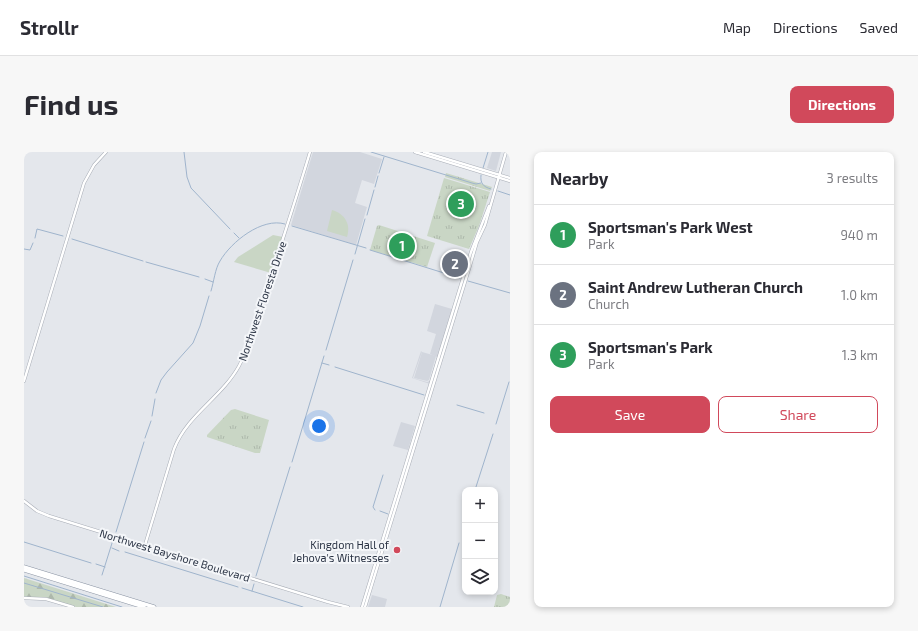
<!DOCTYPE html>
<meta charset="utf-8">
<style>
body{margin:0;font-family:"Exo 2",sans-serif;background:#f7f7f7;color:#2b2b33}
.controls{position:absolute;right:12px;bottom:12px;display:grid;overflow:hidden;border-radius:8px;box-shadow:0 2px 6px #0003}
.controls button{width:36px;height:36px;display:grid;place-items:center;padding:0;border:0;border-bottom:1px solid #e1e1e2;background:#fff;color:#2b2b33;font:20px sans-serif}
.you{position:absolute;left:295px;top:274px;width:14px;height:14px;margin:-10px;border:3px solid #fff;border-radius:50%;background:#1a73e8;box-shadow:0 0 0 6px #1a73e833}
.badge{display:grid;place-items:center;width:26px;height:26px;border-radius:50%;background:#d1495b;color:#fff;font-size:13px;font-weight:700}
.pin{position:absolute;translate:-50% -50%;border:2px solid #fff;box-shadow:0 1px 4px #0006}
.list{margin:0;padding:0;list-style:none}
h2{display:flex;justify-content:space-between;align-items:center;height:52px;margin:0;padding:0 16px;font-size:17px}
h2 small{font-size:13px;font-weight:400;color:#7c7c81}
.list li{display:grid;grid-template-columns:26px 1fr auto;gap:12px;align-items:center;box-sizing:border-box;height:60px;padding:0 16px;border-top:1px solid #e1e1e2}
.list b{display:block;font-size:15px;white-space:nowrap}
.list p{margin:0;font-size:13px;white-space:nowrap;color:#7c7c81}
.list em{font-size:13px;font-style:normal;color:#7c7c81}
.actions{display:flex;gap:8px;padding:12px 16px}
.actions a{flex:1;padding:9px 0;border:1px solid #d1495b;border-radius:8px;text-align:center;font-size:14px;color:#d1495b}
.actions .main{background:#d1495b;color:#fff}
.icon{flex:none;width:22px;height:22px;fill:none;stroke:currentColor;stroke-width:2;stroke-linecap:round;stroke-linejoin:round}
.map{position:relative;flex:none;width:486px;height:455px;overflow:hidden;border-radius:8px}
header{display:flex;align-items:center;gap:24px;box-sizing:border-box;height:56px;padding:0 20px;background:#fff;border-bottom:1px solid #e1e1e2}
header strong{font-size:19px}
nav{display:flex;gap:22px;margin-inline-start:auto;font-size:14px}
.intro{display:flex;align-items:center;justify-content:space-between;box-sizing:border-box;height:96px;padding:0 24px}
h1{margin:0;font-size:28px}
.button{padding:10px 18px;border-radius:8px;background:#d1495b;color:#fff;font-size:14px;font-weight:700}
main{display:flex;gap:24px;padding:0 24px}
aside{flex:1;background:#fff;border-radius:8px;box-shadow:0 2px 6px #0003}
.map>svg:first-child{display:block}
</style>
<header>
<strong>Strollr</strong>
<nav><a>Map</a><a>Directions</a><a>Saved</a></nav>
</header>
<div class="intro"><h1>Find us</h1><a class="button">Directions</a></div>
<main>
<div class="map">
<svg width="486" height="455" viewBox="0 0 486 455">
<defs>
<pattern id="forest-firs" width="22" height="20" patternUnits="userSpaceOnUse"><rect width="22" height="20" fill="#c9d6c5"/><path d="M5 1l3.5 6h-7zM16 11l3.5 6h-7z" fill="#adb8ab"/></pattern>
<pattern id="park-tufts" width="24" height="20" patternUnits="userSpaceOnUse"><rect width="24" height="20" fill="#c9d6c5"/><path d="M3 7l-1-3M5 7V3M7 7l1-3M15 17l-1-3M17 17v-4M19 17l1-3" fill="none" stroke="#adb8ab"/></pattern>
</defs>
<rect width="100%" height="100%" fill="#e4e7ec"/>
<g fill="#d2d6de">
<path d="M289,0H336L358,7L350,32L338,28L331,51L343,55L332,93L267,73Z"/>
<path d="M468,0H477L472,19L463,16Z"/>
<path d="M411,152L428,157L406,232L388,226L397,199L398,200L389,226L403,230L406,229L413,205L406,202L412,182L403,179Z"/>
<path d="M398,200L412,204L405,228L403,229L390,226Z"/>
<path d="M377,270L391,274L384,298L369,294Z"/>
<path d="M348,443L363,447L361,455H344Z"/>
</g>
<g fill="#c9d6c5">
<path d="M308,58C321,62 327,72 323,85L303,79Z"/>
<path d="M249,83L259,85L247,121L210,110L214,105Z"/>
</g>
<path fill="url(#forest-firs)" d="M0,426L92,455H52L22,446L0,445Z"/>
<g fill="url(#park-tufts)">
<path d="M422,21L468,35L466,39L421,25Z"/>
<path d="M420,26L466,40L455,74L445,97L403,84Z"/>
<path d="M355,73L411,91L403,115L346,98L353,74Z"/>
<path d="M211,257L245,268L236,301H231L183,285V283L207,258Z"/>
<path d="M477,442L486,445V455H470L473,443Z"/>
</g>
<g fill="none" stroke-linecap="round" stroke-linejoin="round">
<g stroke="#9fb4cc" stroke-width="1">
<path d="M160,0L163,25L167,36L206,77"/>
<path d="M347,0L448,31L452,32L457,31"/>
<path d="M459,16L464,0"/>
<path d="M355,21L360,5"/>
<path d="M457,23C456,31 459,35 467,37"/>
<path d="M351,35L354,24"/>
<path d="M474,39L486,43"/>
<path d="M343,63L350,38"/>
<path d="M268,74L342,96"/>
<path d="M210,81L215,86"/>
<path d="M11,86L13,77L39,84"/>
<path d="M48,87L119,109"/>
<path d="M0,97L6,98L9,91"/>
<path d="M346,98L436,126"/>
<path d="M331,102L341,67"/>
<path d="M122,110L175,125"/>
<path d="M181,127L189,130"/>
<path d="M444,129L486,141"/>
<path d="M187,139C190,129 191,117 196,109C207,90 238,65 261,72"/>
<path d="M302,198L329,108"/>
<path d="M298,211L305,213"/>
<path d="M311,215L400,243"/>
<path d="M132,241L137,228L143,220L169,191L176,174L185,144"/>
<path d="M433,253L460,261"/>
<path d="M128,264L131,247"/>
<path d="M472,272L485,230"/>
<path d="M121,286L127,269"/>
<path d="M268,310L300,204"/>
<path d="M451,338L469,282"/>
<path d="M351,358L349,355L359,323"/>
<path d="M356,359L364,362"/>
<path d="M92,380L120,290"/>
<path d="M0,390L67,411"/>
<path d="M88,396L95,399"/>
<path d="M101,400L214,435"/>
<path d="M72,412L81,415"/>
<path d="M78,423L89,388"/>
<path d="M0,424L98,455"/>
<path d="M232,424L266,315"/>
<path d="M0,431L79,455"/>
<path d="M218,436L279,455"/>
<path d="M228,439L230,432"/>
<path d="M416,455L435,391"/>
</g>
<defs>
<g id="secondary">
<path d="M391,0L486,29"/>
<path d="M400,0L486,26"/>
<path d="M0,229L60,31L70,13L82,0"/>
<path d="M0,349L13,359L25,364L304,450L324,455"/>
<path d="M121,393L150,297C163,263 198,245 215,214C227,191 234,164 242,139C257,93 272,47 286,0"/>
<path d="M0,446L22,447L49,455"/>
<path d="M338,455L447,100L465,54"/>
<path d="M341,455L445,117L453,90L461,73L482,0"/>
</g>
<g id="highway">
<path d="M0,415L130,455"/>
<path d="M0,418L120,455"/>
</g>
</defs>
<use href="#secondary" stroke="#a9aeb7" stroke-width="3.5"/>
<use href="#highway" stroke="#8b94a3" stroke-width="4.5"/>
<use href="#secondary" stroke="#fff" stroke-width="2.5"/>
<use href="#highway" stroke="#fff" stroke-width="3.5"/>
</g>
<circle fill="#d1495b" stroke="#f4f6f9" stroke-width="1.5" cx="373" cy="398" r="4"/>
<g text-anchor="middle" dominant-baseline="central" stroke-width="4" stroke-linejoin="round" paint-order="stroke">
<g font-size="11" fill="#2b3445" stroke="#f4f6f9">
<text transform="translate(238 149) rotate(-71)">Northwest Floresta Drive</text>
<text transform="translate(151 403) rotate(17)">Northwest Bayshore Boulevard</text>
</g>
<g font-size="11" fill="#2b3445" stroke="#f4f6f9" text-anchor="end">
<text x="365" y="392">Kingdom Hall of<tspan x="365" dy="13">Jehova's Witnesses</tspan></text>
</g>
</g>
</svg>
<div class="controls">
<button>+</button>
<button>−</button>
<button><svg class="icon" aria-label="layers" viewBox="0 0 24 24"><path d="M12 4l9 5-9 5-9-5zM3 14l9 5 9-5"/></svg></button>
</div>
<div class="you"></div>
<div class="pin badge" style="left:378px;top:94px;background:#2e9e5b">1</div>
<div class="pin badge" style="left:431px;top:112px;background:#6b7280">2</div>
<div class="pin badge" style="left:437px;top:52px;background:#2e9e5b">3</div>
</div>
<aside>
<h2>Nearby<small>3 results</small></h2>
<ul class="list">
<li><span class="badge" style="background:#2e9e5b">1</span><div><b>Sportsman's Park West</b><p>Park</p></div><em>940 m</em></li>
<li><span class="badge" style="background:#6b7280">2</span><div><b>Saint Andrew Lutheran Church</b><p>Church</p></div><em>1.0 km</em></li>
<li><span class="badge" style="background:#2e9e5b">3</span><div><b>Sportsman's Park</b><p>Park</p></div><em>1.3 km</em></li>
</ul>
<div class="actions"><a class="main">Save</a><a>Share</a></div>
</aside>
</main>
